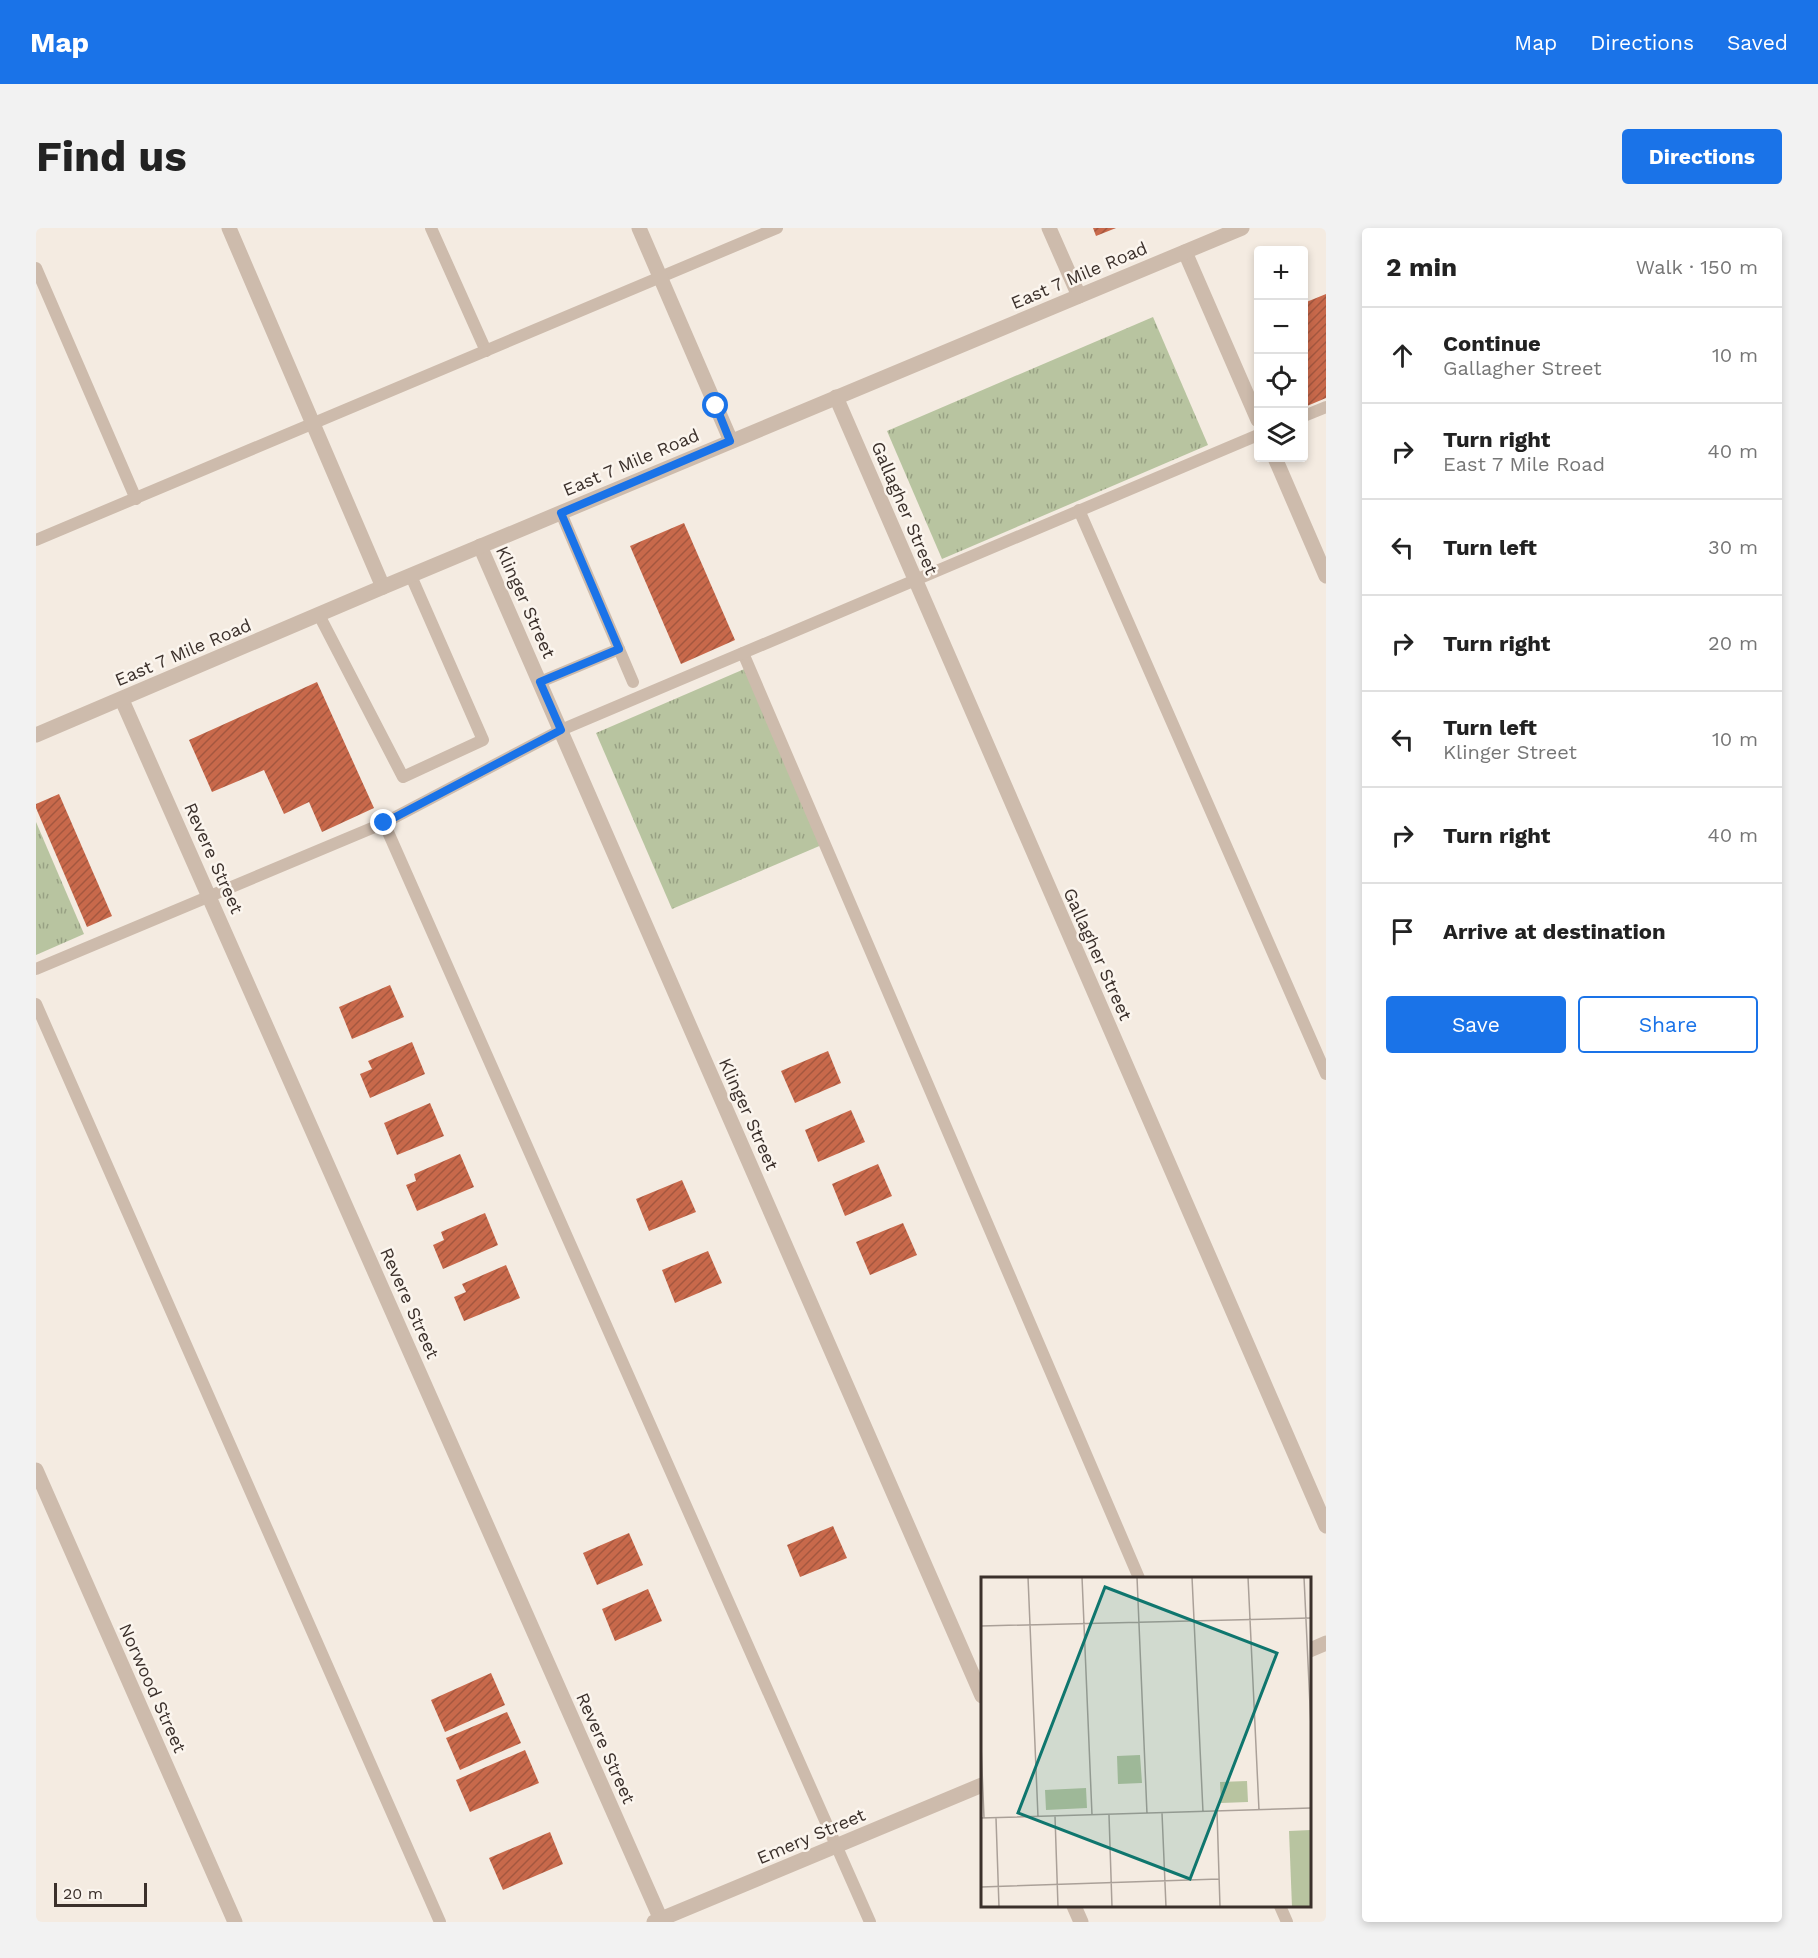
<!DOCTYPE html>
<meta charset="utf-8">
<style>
body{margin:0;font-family:"Work Sans",sans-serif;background:#f2f2f2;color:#222}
.controls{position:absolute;right:18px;top:18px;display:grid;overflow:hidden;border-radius:6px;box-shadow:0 3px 9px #0003}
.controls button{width:54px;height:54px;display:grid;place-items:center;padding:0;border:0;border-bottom:2px solid #e0e0e0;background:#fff;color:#222;font:30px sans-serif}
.scale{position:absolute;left:18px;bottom:15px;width:93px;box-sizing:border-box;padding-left:6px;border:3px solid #3b302b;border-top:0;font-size:16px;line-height:21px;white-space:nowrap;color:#3b302b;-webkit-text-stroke:4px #fbf5ee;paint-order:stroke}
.stop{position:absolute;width:18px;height:18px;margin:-14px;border:4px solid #1a73e8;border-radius:50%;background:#fff}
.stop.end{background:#1a73e8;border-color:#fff;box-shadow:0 2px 6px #0008}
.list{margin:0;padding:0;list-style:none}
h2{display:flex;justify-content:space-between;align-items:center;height:78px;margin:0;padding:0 24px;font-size:26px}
h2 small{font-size:20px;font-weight:400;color:#767676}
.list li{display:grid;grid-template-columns:39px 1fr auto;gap:18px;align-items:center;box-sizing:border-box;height:96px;padding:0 24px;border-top:2px solid #e0e0e0}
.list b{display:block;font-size:22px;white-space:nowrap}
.list p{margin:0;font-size:20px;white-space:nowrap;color:#767676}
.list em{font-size:20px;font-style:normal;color:#767676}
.actions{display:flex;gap:12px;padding:18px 24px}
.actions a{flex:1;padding:14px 0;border:2px solid #1a73e8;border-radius:6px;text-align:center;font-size:21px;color:#1a73e8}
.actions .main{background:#1a73e8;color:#fff}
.icon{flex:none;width:33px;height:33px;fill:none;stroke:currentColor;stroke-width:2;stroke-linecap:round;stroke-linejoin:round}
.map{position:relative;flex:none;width:1290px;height:1694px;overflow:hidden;border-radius:6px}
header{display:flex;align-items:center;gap:36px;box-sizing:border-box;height:84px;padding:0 30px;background:#1a73e8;color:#fff}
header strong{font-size:28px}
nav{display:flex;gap:33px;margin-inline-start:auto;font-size:21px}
.intro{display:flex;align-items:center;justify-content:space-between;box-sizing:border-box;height:144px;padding:0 36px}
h1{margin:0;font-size:42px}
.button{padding:15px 27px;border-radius:6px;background:#1a73e8;color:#fff;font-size:21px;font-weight:700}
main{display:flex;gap:36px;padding:0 36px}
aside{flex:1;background:#fff;border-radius:6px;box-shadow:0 3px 9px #0003}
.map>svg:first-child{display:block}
</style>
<header>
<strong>Map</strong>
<nav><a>Map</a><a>Directions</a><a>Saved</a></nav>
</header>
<div class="intro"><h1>Find us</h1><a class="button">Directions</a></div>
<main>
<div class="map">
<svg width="1290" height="1694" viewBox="0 0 1290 1694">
<defs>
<pattern id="grass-tufts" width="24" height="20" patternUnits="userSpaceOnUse" patternTransform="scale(1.5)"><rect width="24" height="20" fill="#b8c4a0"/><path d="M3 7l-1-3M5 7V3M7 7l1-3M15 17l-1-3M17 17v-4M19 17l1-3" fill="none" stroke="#97a083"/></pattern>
<pattern id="building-hatch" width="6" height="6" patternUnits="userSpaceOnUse" patternTransform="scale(1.5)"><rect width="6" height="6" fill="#c8694b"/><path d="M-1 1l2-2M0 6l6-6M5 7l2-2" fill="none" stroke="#a4573f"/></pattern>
</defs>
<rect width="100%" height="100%" fill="#f4ebe1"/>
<g fill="url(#grass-tufts)">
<path d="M1117,89L1172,217L906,331L851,203Z"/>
<path d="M713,439L788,616L636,681L560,505Z"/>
<path d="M0,594L48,706L0,727Z"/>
</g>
<g fill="url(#building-hatch)">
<path d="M1057,0H1080L1060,8Z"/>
<path d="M1290,66V170L1271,178L1268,171V75Z"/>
<path d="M648,295L699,412L645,436L594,318Z"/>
<path d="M281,454L338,580L286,604L273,574L248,586L228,542L176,564L153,512Z"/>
<path d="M23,566L76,688L51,699L0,580V576Z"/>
<path d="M354,757L368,789L316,811L303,779Z"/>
<path d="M376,814L389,846L334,870L324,846L336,841L332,833Z"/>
<path d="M792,823L805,855L759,875L745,843Z"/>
<path d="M394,875L408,908L361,927L348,895Z"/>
<path d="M815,882L829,914L782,934L769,902Z"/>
<path d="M424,926L438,959L381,983L370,957L380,953L378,946Z"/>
<path d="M842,936L856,968L809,988L796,956Z"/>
<path d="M646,952L660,984L613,1003L600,971Z"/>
<path d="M449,985L462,1017L407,1041L397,1017L408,1012L405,1004Z"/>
<path d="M867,995L881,1027L834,1047L820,1014Z"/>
<path d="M672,1023L686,1055L639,1075L626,1042Z"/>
<path d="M470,1037L484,1070L428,1093L418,1069L430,1064L426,1056Z"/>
<path d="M797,1298L811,1330L764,1349L751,1317Z"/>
<path d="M593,1305L607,1337L561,1357L547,1325Z"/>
<path d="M612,1361L626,1393L579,1413L566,1381Z"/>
<path d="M455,1445L469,1477L409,1504L395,1472Z"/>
<path d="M471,1484L485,1515L424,1542L410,1510Z"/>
<path d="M489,1522L503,1555L434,1584L420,1552Z"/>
<path d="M514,1604L527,1636L467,1662L453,1630Z"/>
</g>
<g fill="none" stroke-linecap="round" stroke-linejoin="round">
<g stroke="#cdbbac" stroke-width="12">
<path d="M395,0L450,123"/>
<path d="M0,40L100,271"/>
<path d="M1268,188L1290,179"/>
<path d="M1043,282L1290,846"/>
<path d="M525,285L597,454"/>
<path d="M0,312L741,0"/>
<path d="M283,387L367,549L447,512L375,348"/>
<path d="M707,425L1103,1350"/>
<path d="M504,454L583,421"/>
<path d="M348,595L834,1694"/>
<path d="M0,741L348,595L525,502L1222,207"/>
<path d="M0,776L404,1694"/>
<path d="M1244,1678L1251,1694"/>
</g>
<g stroke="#cdbbac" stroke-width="15">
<path d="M193,0L347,359"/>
<path d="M603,0L695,213"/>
<path d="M1013,0L1043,68"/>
<path d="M1149,24L1222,192"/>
<path d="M800,169L1290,1298"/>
<path d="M1239,230L1290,348"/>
<path d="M444,318L946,1468"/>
<path d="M86,472L626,1694"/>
<path d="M0,1242L199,1694"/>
<path d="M1274,1422L1290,1415"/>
<path d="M1038,1678L1045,1694"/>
<path d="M618,1694L946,1557"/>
</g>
<path stroke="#cdbbac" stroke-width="15" d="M0,507L347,359L1206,0"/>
</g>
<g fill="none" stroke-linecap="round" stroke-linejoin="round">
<path stroke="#1a73e8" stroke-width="8" d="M348,595L525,502L504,454L583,421L525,285L694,213L680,178"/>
</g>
<g text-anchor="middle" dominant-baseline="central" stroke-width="5" stroke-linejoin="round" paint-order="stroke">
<g font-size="18" fill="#3b302b" stroke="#fbf5ee">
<text transform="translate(1043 47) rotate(-23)">East 7 Mile Road</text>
<text transform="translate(595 234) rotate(-23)">East 7 Mile Road</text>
<text transform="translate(869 280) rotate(67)">Gallagher Street</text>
<text transform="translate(490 374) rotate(66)">Klinger Street</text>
<text transform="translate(147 424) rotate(-23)">East 7 Mile Road</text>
<text transform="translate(178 630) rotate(66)">Revere Street</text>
<text transform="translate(1062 726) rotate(66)">Gallagher Street</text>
<text transform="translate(713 886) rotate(66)">Klinger Street</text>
<text transform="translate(374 1075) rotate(66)">Revere Street</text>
<text transform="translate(117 1460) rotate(66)">Norwood Street</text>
<text transform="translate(570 1520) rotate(66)">Revere Street</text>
<text transform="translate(775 1608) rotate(-23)">Emery Street</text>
</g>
</g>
<g transform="translate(945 1349)">
<rect width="330" height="330" fill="#f4ebe1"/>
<path d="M159,178L161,206L137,207L136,179ZM266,204L267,225L240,226L239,205ZM105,211L106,231L65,233L64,213Z" fill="#b8c4a0"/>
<path d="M330,253V330H311L308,254Z" fill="#b8c4a0"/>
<path fill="none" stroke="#aaa098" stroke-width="1.5" d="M47,0L57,240M101,0L111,238M156,0L166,237M211,0L222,235M267,0L278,233M323,0L330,150M0,49L330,41M0,168L3,241M236,234L239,330M181,236L185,330M128,238L131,330M74,239L77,330M0,241L330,231M15,241L18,330M0,310L238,302"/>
<path fill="#0f766e" fill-opacity="0.15" stroke="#0f766e" stroke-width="3" d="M124,10L296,76L209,302L37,236Z"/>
<rect width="330" height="330" fill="none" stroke="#3b302b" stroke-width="3"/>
</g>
</svg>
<div class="controls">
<button>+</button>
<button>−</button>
<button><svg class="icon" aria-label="locate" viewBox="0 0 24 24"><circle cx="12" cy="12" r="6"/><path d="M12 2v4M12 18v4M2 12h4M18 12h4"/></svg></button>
<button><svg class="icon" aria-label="layers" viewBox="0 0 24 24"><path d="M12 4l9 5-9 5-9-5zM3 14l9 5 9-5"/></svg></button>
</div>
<div class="scale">20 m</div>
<div class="stop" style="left:680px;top:178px"></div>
<div class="stop end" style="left:348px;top:595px"></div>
</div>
<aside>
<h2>2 min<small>Walk · 150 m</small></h2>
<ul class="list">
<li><svg class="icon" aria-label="ahead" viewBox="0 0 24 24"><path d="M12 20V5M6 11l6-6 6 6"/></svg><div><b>Continue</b><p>Gallagher Street</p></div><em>10 m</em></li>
<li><svg class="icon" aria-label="right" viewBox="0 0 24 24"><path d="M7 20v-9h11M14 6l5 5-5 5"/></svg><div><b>Turn right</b><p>East 7 Mile Road</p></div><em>40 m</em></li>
<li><svg class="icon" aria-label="left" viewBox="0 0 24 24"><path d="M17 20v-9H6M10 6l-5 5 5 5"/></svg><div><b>Turn left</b></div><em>30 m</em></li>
<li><svg class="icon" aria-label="right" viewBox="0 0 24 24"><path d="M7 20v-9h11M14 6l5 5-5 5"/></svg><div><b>Turn right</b></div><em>20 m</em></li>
<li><svg class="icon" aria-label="left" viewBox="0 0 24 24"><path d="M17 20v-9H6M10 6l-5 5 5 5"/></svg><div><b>Turn left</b><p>Klinger Street</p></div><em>10 m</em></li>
<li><svg class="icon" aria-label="right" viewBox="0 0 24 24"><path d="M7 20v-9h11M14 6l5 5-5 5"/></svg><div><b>Turn right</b></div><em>40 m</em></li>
<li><svg class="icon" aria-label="arrive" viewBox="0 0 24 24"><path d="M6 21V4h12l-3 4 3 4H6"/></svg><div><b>Arrive at destination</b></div></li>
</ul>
<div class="actions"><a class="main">Save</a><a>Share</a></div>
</aside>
</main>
